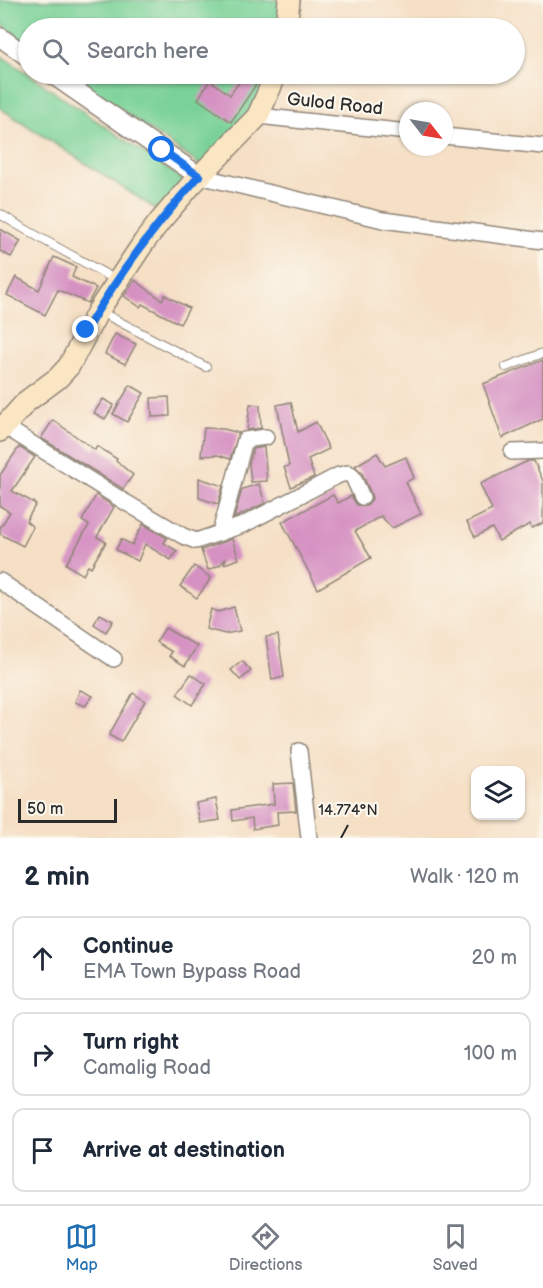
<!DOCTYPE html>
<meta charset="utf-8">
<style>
body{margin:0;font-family:"Balsamiq Sans",sans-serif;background:#f6f6f7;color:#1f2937}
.controls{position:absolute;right:18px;bottom:18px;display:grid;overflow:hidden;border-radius:12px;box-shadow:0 2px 4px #0004}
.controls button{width:54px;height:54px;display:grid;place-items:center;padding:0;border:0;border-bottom:2px solid #e0e1e3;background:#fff;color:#1f2937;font:30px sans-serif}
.compass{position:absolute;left:399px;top:102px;width:54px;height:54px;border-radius:50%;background:#fff;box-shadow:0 2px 4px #0004;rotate:121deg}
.scale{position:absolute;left:18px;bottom:15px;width:99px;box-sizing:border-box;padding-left:6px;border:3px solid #2b2b2b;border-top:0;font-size:16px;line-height:21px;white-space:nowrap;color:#2b2b2b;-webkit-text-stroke:4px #fbf7ec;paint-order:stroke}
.stop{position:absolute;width:18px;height:18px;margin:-14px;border:4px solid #1a73e8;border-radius:50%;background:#fff}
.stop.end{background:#1a73e8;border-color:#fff;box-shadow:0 2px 6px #0008}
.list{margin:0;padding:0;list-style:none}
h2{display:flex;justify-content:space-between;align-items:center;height:78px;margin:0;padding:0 24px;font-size:26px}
h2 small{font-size:20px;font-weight:400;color:#747a83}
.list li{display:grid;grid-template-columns:39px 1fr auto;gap:18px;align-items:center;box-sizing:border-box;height:84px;margin:0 12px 12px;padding:0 12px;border:2px solid #e0e1e3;border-radius:12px}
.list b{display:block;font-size:22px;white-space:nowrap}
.list p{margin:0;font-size:20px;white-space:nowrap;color:#747a83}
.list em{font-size:20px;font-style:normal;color:#747a83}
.icon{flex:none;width:33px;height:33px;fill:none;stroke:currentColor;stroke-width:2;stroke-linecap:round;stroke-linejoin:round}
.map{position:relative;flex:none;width:543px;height:838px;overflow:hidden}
.search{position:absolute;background:#fff;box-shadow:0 2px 4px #0004;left:18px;right:18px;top:18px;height:66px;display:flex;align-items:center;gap:15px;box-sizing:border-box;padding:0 21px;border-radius:33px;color:#747a83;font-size:22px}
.sheet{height:366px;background:#fff}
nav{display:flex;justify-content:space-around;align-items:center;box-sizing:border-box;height:84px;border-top:2px solid #e0e1e3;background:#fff;font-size:16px;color:#747a83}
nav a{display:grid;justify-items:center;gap:3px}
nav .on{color:#1f6fb2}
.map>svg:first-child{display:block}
</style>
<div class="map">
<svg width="543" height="838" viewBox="0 0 543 838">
<rect width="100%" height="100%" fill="#fbf7ec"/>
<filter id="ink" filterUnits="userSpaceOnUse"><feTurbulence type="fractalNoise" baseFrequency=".0167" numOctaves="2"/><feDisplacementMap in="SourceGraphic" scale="12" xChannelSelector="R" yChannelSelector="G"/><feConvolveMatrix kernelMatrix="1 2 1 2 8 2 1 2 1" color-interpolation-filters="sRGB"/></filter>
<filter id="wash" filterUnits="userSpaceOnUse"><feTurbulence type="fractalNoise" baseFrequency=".008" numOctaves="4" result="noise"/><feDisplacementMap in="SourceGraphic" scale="24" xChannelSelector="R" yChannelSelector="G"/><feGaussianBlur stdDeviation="1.35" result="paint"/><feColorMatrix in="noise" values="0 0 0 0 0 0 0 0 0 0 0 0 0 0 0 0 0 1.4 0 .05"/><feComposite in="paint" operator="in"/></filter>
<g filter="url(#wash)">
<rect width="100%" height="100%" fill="#f5dfc5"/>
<g fill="#7ad298" stroke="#527e62" stroke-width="1.5">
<path d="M0,0H283L286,28H28V45L0,23Z"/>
<path d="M0,55L191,185L165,215L0,108Z"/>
<path d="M70,74H276L206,169Z"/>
</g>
<g id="blocks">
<g fill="#d591c2">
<path d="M245,74H250L259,80L231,122L198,99L210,80L230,95Z"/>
<path d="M0,229L21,241L11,257L0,251Z"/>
<path d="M54,257L76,267L72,277L96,288L88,303L58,290L45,315L7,295L16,277L39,290Z"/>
<path d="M135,280L162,300L165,295L189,308L180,324L142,304L140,307L124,296Z"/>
<path d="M115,334L136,344L125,364L105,354Z"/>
<path d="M543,360V419L502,438L483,384Z"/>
<path d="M130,385L144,393L127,422L113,414Z"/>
<path d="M169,397L170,416L152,417L151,398Z"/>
<path d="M103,399L114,405L105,419L94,413Z"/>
<path d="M291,402L298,432L316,422L329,449L308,459L314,477L291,487L284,467L289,466L277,405Z"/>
<path d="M250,404L260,405L261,428L247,430Z"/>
<path d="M53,420L95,450L97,446L117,459L116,461L133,475L123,489L41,438Z"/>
<path d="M204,428L224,429L239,433L230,459L218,455L201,456Z"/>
<path d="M19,447L35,457L12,491L36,504L26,521L33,527L23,546L0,534V528L10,512L0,506V475Z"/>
<path d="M264,447L267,481L251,482L249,464L253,449Z"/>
<path d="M377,453L385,466L406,457L414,478L406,482L421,514L392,528L381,516L355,531L371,558L318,589L282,522L333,495L338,503L351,496L357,505L366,506L372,499L371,494L362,473L355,466Z"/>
<path d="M528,461H534L543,481V523L532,528L530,524L499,541L492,528L475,537L467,522L492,510L480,484Z"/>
<path d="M199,478L223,486L218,504L199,498Z"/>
<path d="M259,484L265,503L234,518L242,489Z"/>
<path d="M96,495L114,507L97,537L106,542L91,567L88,566L83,575L66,564L89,525L82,521Z"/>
<path d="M143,524L167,538L164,543L177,551L171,560L145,544L138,561L116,550L121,539L132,545Z"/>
<path d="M232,539L239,559L224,564L226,558L220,565L208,570L201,550Z"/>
<path d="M194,566L211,578L197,598L180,586Z"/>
<path d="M234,607L240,631L225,634L206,629L211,609L218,612Z"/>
<path d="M100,614L113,621L106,632L94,624Z"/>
<path d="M165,628L197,646L185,666L169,656L172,652L156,642Z"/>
<path d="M278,635L284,677L272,680L266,637Z"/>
<path d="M242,661L251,671L240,680L231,670Z"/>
<path d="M191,674L206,684L192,705L177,694Z"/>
<path d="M80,690L93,696L85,706L75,702Z"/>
<path d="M133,693L145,701L121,742L109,735Z"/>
<path d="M293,783L296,811L277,812L278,825L253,829L252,818L233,821L232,810L274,804L273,784Z"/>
<path d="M216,799L220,820L200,823L196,803Z"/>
</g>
</g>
</g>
<g filter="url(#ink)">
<use href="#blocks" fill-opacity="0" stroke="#908578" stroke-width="1.5"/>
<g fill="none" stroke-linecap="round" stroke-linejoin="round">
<defs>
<g id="service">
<path d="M0,214C38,238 77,258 116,280"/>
<path d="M99,311L206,367"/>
<path d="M506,367L543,353"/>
</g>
<g id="minor">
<path d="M258,116L408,132"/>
<path d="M444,136L543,146"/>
<path d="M199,176L383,220L543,241"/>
<path d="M4,426L125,502L183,536L196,541L243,525L339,475L348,473L353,477L362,497"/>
<path d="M512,452L543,451"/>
<path d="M220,533L245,440L266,437"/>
<path d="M0,581L114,659"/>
<path d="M299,751L309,838"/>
</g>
<g id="tertiary">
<path d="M0,37L28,57"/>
<path d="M52,74L199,176"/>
</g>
<g id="secondary">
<path d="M286,28L289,0"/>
<path d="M0,431L27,401L58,378L69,366L98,311L144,242L161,220L191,185L258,116L276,74"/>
</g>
</defs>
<use href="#service" stroke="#908578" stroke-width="10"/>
<use href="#minor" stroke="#908578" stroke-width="18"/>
<use href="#tertiary" stroke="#908578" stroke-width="21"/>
<use href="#secondary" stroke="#908578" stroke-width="24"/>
<use href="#service" stroke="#fff" stroke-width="8"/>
<use href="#minor" stroke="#fff" stroke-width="15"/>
<use href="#tertiary" stroke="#fff" stroke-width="18"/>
<use href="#secondary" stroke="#fbe6c4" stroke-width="21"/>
</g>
</g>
<g fill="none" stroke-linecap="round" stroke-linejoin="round" filter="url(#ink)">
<path stroke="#1a73e8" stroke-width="8" d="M86,330C118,275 156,224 199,176L162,150"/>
</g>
<path fill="none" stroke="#2b2b2b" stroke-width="2" d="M341,838L348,825"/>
<g text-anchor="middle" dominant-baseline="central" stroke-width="4.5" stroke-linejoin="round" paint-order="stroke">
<g font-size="18" fill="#2b2b2b" stroke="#fbf7ec">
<text transform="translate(335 104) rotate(6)">Gulod Road</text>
</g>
</g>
<g font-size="15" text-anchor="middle" fill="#2b2b2b" stroke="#fbf7ec" stroke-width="4.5" stroke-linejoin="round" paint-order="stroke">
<text x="348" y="815">14.774°N</text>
</g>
</svg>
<div class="controls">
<button><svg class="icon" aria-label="layers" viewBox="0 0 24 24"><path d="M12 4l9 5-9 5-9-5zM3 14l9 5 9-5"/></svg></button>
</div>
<svg class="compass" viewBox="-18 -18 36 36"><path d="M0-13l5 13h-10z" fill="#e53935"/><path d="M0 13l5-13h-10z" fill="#747a83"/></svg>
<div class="scale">50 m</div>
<div class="stop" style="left:162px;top:150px"></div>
<div class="stop end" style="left:86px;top:330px"></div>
<div class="search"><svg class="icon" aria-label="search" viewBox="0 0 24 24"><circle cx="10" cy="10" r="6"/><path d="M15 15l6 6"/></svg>Search here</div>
</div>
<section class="sheet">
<h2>2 min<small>Walk · 120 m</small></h2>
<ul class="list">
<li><svg class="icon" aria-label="ahead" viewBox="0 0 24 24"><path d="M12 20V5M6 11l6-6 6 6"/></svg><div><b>Continue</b><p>EMA Town Bypass Road</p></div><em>20 m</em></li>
<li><svg class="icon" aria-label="right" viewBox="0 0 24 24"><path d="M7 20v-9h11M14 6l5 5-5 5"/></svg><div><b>Turn right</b><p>Camalig Road</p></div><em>100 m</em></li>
<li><svg class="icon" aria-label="arrive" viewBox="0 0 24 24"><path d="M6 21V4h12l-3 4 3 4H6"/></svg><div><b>Arrive at destination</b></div></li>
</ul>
</section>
<nav>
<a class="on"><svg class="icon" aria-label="map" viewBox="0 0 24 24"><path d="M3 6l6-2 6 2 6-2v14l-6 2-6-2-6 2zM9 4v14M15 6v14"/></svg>Map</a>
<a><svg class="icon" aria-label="directions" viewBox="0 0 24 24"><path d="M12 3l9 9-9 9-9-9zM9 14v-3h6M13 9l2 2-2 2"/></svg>Directions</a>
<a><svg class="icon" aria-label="saved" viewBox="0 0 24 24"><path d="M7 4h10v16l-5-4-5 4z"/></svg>Saved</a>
</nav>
